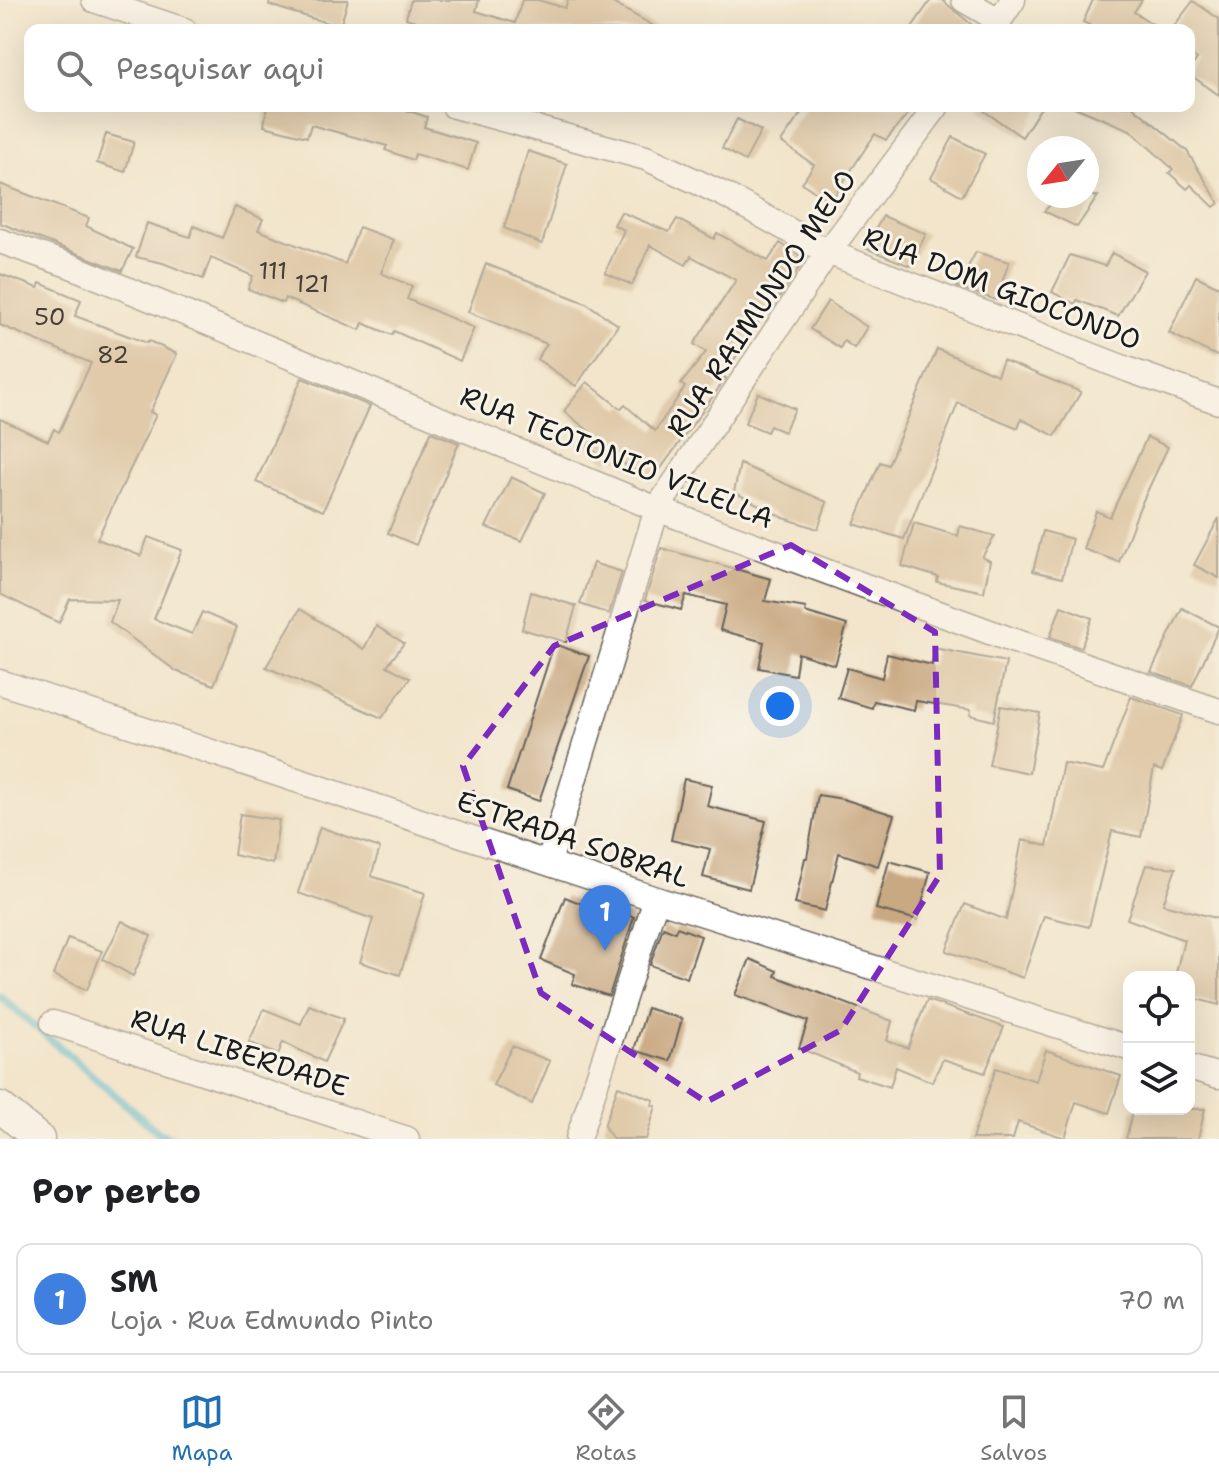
<!DOCTYPE html>
<html lang="pt">
<meta charset="utf-8">
<style>
body{margin:0;font-family:"Shantell Sans",sans-serif;background:#f6f6f6;color:#202124}
.controls{position:absolute;right:24px;bottom:24px;display:grid;overflow:hidden;border-radius:16px;box-shadow:0 8px 32px #0002}
.controls button{width:72px;height:72px;display:grid;place-items:center;padding:0;border:0;border-bottom:2px solid #e0e0e0;background:#fff;color:#202124;font:40px sans-serif}
.compass{position:absolute;left:1027px;top:136px;width:72px;height:72px;border-radius:50%;background:#fff;box-shadow:0 8px 32px #0002;rotate:240deg}
.you{position:absolute;left:780px;top:706px;width:28px;height:28px;margin:-20px;border:6px solid #fff;border-radius:50%;background:#1a73e8;box-shadow:0 0 0 12px #1a73e833}
.badge{display:grid;place-items:center;width:52px;height:52px;border-radius:50%;background:#1f6fb2;color:#fff;font-size:26px;font-weight:700}
.pin{position:absolute;translate:-50% -66px;filter:drop-shadow(0 2px 4px #0008)}
.pin::after{content:'';position:absolute;top:42px;width:28px;height:24px;background:inherit;clip-path:polygon(0 0,100% 0,50% 100%)}
.list{margin:0;padding:0;list-style:none}
h2{display:flex;justify-content:space-between;align-items:center;height:104px;margin:0;padding:0 32px;font-size:34px}
h2 small{font-size:26px;font-weight:400;color:#757577}
.list li{display:grid;grid-template-columns:52px 1fr auto;gap:24px;align-items:center;box-sizing:border-box;height:112px;margin:0 16px 16px;padding:0 16px;border:2px solid #e0e0e0;border-radius:16px}
.list b{display:block;font-size:30px;white-space:nowrap}
.list p{margin:0;font-size:26px;white-space:nowrap;color:#757577}
.list em{font-size:26px;font-style:normal;color:#757577}
.icon{flex:none;width:44px;height:44px;fill:none;stroke:currentColor;stroke-width:2;stroke-linecap:round;stroke-linejoin:round}
.map{position:relative;flex:none;width:1219px;height:1139px;overflow:hidden}
.search{position:absolute;background:#fff;box-shadow:0 8px 32px #0002;left:24px;right:24px;top:24px;height:88px;display:flex;align-items:center;gap:20px;box-sizing:border-box;padding:0 28px;border-radius:16px;color:#757577;font-size:30px}
.sheet{height:232px;background:#fff}
nav{display:flex;justify-content:space-around;align-items:center;box-sizing:border-box;height:112px;border-top:2px solid #e0e0e0;background:#fff;font-size:22px;color:#757577}
nav a{display:grid;justify-items:center;gap:4px}
nav .on{color:#1f6fb2}
.map>svg:first-child{display:block}
</style>
<div class="map">
<svg width="1219" height="1139" viewBox="0 0 1219 1139">
<rect width="100%" height="100%" fill="#f7f3e8"/>
<filter id="ink" filterUnits="userSpaceOnUse"><feTurbulence type="fractalNoise" baseFrequency=".0125" numOctaves="2"/><feDisplacementMap in="SourceGraphic" scale="16" xChannelSelector="R" yChannelSelector="G"/><feConvolveMatrix kernelMatrix="1 2 1 2 8 2 1 2 1" color-interpolation-filters="sRGB"/></filter>
<filter id="wash" filterUnits="userSpaceOnUse"><feTurbulence type="fractalNoise" baseFrequency=".006" numOctaves="4" result="noise"/><feDisplacementMap in="SourceGraphic" scale="32" xChannelSelector="R" yChannelSelector="G"/><feGaussianBlur stdDeviation="1.8" result="paint"/><feColorMatrix in="noise" values="0 0 0 0 0 0 0 0 0 0 0 0 0 0 0 0 0 1.4 0 .05"/><feComposite in="paint" operator="in"/></filter>
<g filter="url(#wash)">
<rect width="100%" height="100%" fill="#f2e5cc"/>
<g fill="none" stroke-linecap="round" stroke-linejoin="round">
<path stroke="#55b9d4" stroke-width="8" d="M0,996L159,1133L175,1139"/>
</g>
<g id="blocks">
<g fill="#c9a982">
<path d="M270,0H348L340,27L269,5Z"/>
<path d="M411,0H479L476,11L515,23L522,0H538L565,8L568,0H607L661,30H434L435,27L406,18Z"/>
<path d="M931,0H942L978,30H910Z"/>
<path d="M1093,0H1142L1134,12L1162,30H1099L1083,22Z"/>
<path d="M1193,1L1219,19V95L1189,74V70L1197,59L1189,53V30H1171Z"/>
<path d="M267,106H394L427,117L424,127L476,143L468,170L415,154L413,160L385,150L387,146L311,125L307,137L264,126Z"/>
<path d="M806,106H915L886,140L875,134L830,202L802,183L814,165L781,142Z"/>
<path d="M977,106H1042L1022,137Z"/>
<path d="M1072,106H1132L1187,151L1219,203L1214,207L1191,185L1187,189L1169,173L1173,169L1130,130Z"/>
<path d="M737,119L761,131L745,161L722,148Z"/>
<path d="M106,134L134,142L125,172L97,163Z"/>
<path d="M953,137L985,154L962,196L931,178Z"/>
<path d="M528,151L567,164L542,244L504,228Z"/>
<path d="M0,184L89,218L86,226L133,249L122,271L0,223Z"/>
<path d="M1059,196H1098L1077,227L1044,211Z"/>
<path d="M235,207L263,219L258,230L345,264L359,227L394,240L381,273L412,286L407,299L474,328L460,361L394,331L392,335L363,323L360,330L285,298L283,303L248,289L253,276L211,258L203,279L163,263L136,257L147,223L190,237L194,226L222,238Z"/>
<path d="M621,212L669,232L677,219L714,239L717,233L768,261L780,243L805,259L779,298L777,297L762,316L723,377L726,378L651,482L613,456L607,463L588,446L596,437L564,411L587,382L621,409L625,405L655,431L685,387L681,384L706,352L694,344L736,280L691,256L686,265L650,245L632,285L605,273L624,230L614,225Z"/>
<path d="M883,216L926,234L910,266L865,248Z"/>
<path d="M976,252L1009,262L996,300L957,287Z"/>
<path d="M1112,253L1145,271L1118,316L1077,300L1075,304L1052,292L1070,255L1105,266Z"/>
<path d="M486,264L586,303L618,325L576,386L537,359L547,344L468,312Z"/>
<path d="M0,274L38,288L40,283L81,300L75,316L147,343L149,341L177,354L150,412L156,415L97,539L141,556L148,537L182,550L154,619L192,634L202,612L237,627L214,685L176,671L110,622L118,600L70,599L59,623L0,594V419L48,441L54,429L59,432L91,363L0,325Z"/>
<path d="M1196,276L1219,287V357L1169,333Z"/>
<path d="M828,301L867,327L854,348L844,341L840,348L810,329Z"/>
<path d="M937,349L997,375L1003,360L1081,392L1055,436L1021,419L1018,428L958,403L904,539L854,524L880,462L888,465Z"/>
<path d="M302,378L370,406L323,511L256,482Z"/>
<path d="M758,393L795,409L784,432L770,426L767,432L745,423Z"/>
<path d="M431,432L459,443L416,545L388,533Z"/>
<path d="M1147,437L1168,447L1139,509L1119,562L1083,549L1096,511L1110,517Z"/>
<path d="M740,464L827,502L818,529L784,518L734,492Z"/>
<path d="M511,477L545,493L522,541L486,527Z"/>
<path d="M1219,518V578L1194,565Z"/>
<path d="M914,523L958,536L960,526L995,536L982,557L990,561L984,592L937,582L938,577L902,566Z"/>
<path d="M1043,531L1072,539L1062,578L1033,571Z"/>
<path d="M661,548L771,579L765,601L806,608L805,612L847,625L835,665L798,653L795,675L759,668L764,642L720,630L726,605L686,595L681,610L645,600Z"/>
<path d="M593,563L622,572L609,614L580,604Z"/>
<path d="M531,592L576,606L566,642L522,629Z"/>
<path d="M1061,606L1092,618L1081,648L1050,637Z"/>
<path d="M1182,608L1219,627L1192,686L1151,672Z"/>
<path d="M300,609L364,649L376,626L404,643L387,666L410,678L382,718L266,667Z"/>
<path d="M554,644L589,656L539,801L507,790Z"/>
<path d="M934,648L1006,662L994,721L970,715L971,710L916,701L914,710L874,701L872,708L838,698L847,668L882,678L887,654L932,665Z"/>
<path d="M1131,697L1183,715L1162,771L1154,768L1141,837L1112,831L1089,927L1044,916L1023,978L946,951L965,904L1006,920L1022,840L1047,846L1063,763L1103,771Z"/>
<path d="M1001,706L1040,713L1029,773L989,765Z"/>
<path d="M684,779L712,785L707,806L766,821L749,889L703,877L710,849L671,840Z"/>
<path d="M818,795L843,799L894,815L878,866L839,853L825,911L795,904L805,858H807Z"/>
<path d="M240,814L279,820L273,864L234,855Z"/>
<path d="M320,827L380,848L371,876L425,893L400,975L360,962L373,919L298,893Z"/>
<path d="M889,861L930,872L918,920L876,909Z"/>
<path d="M1146,865L1176,868L1163,904L1219,919V1005L1189,997V977H1175L1184,940L1127,919Z"/>
<path d="M565,897L597,910L599,905L634,917L609,996L572,984L575,974L541,960Z"/>
<path d="M122,921L151,936L133,976L103,959Z"/>
<path d="M663,927L675,932L677,927L701,936L687,978L650,965Z"/>
<path d="M68,938L102,951L87,990L53,975Z"/>
<path d="M750,959L777,971L775,976L892,1021L887,1041L908,1048L927,1000L1004,1027L985,1073L943,1059L932,1082L896,1067L890,1087L856,1076L857,1072L799,1048L808,1021L735,995Z"/>
<path d="M309,1005L344,1019L324,1062L283,1042L278,1055L249,1042L264,1009L301,1024Z"/>
<path d="M647,1008L682,1019L670,1061L634,1050Z"/>
<path d="M512,1046L550,1061L532,1104L493,1085Z"/>
<path d="M1046,1050L1121,1076L1109,1113L1076,1102L1065,1138L1018,1122L1013,1139H972L996,1068L1036,1081Z"/>
<path d="M618,1086L654,1100L652,1105L656,1106L646,1139H613L604,1126Z"/>
<path d="M1133,1109H1205L1198,1139H1126Z"/>
</g>
</g>
</g>
<g filter="url(#ink)">
<use href="#blocks" fill-opacity="0" stroke="#67625a" stroke-width="2"/>
<g fill="none" stroke-linecap="round" stroke-linejoin="round">
<defs>
<g id="minor">
<path d="M94,0L184,30"/>
<path d="M964,0L1000,21"/>
<path d="M993,30L1013,0"/>
<path d="M454,106L646,158L725,195L828,252L1129,370L1219,402"/>
<path d="M0,241L71,266L657,509L1006,638L1219,711"/>
<path d="M0,682L656,899L1129,1048"/>
<path d="M549,862L657,509L828,252L937,106"/>
<path d="M53,1023L407,1139"/>
<path d="M1189,1067L1219,1076"/>
<path d="M578,1139L656,899"/>
</g>
<path id="tertiary" d="M0,1107L39,1139"/>
</defs>
<use href="#minor" stroke="#67625a" stroke-width="27"/>
<use href="#tertiary" stroke="#67625a" stroke-width="33"/>
<use href="#minor" stroke="#fff" stroke-width="24"/>
<use href="#tertiary" stroke="#fff" stroke-width="30"/>
</g>
</g>
<path d="M0 0H1219V1139H0ZM791,545L935,632L940,875L841,1030L706,1102L541,993L463,766L554,646Z" fill="#f2e5cc" fill-opacity=".55" fill-rule="evenodd"/>
<path fill="none" stroke="#7b2cbf" stroke-width="6" stroke-dasharray="16 10" stroke-linejoin="round" d="M791,545L935,632L940,875L841,1030L706,1102L541,993L463,766L554,646Z"/>
<g text-anchor="middle" dominant-baseline="central" stroke-width="6" stroke-linejoin="round" paint-order="stroke">
<g font-size="24" fill="#473f36">
<text x="273" y="271">111</text>
<text x="312" y="284">121</text>
<text x="50" y="317">50</text>
<text x="113" y="355">82</text>
</g>
<g font-size="28" fill="#1c1c1c" stroke="#f7f3e8">
<text transform="translate(1002 288) rotate(21)">RUA DOM GIOCONDO</text>
<text transform="translate(761 303) rotate(-56)">RUA RAIMUNDO MELO</text>
<text transform="translate(617 457) rotate(22)">RUA TEOTONIO VILELLA</text>
<text transform="translate(573 839) rotate(19)">ESTRADA SOBRAL</text>
<text transform="translate(240 1052) rotate(18)">RUA LIBERDADE</text>
</g>
</g>
</svg>
<div class="controls">
<button><svg class="icon" aria-label="locate" viewBox="0 0 24 24"><circle cx="12" cy="12" r="6"/><path d="M12 2v4M12 18v4M2 12h4M18 12h4"/></svg></button>
<button><svg class="icon" aria-label="layers" viewBox="0 0 24 24"><path d="M12 4l9 5-9 5-9-5zM3 14l9 5 9-5"/></svg></button>
</div>
<svg class="compass" viewBox="-18 -18 36 36"><path d="M0-13l5 13h-10z" fill="#e53935"/><path d="M0 13l5-13h-10z" fill="#757577"/></svg>
<div class="you"></div>
<div class="pin badge" style="left:605px;top:951px;background:#3f7fe0">1</div>
<div class="search"><svg class="icon" aria-label="search" viewBox="0 0 24 24"><circle cx="10" cy="10" r="6"/><path d="M15 15l6 6"/></svg>Pesquisar aqui</div>
</div>
<section class="sheet">
<h2>Por perto<small></small></h2>
<ul class="list">
<li><span class="badge" style="background:#3f7fe0">1</span><div><b>SM</b><p>Loja · Rua Edmundo Pinto</p></div><em>70 m</em></li>
</ul>
</section>
<nav>
<a class="on"><svg class="icon" aria-label="map" viewBox="0 0 24 24"><path d="M3 6l6-2 6 2 6-2v14l-6 2-6-2-6 2zM9 4v14M15 6v14"/></svg>Mapa</a>
<a><svg class="icon" aria-label="directions" viewBox="0 0 24 24"><path d="M12 3l9 9-9 9-9-9zM9 14v-3h6M13 9l2 2-2 2"/></svg>Rotas</a>
<a><svg class="icon" aria-label="saved" viewBox="0 0 24 24"><path d="M7 4h10v16l-5-4-5 4z"/></svg>Salvos</a>
</nav>
